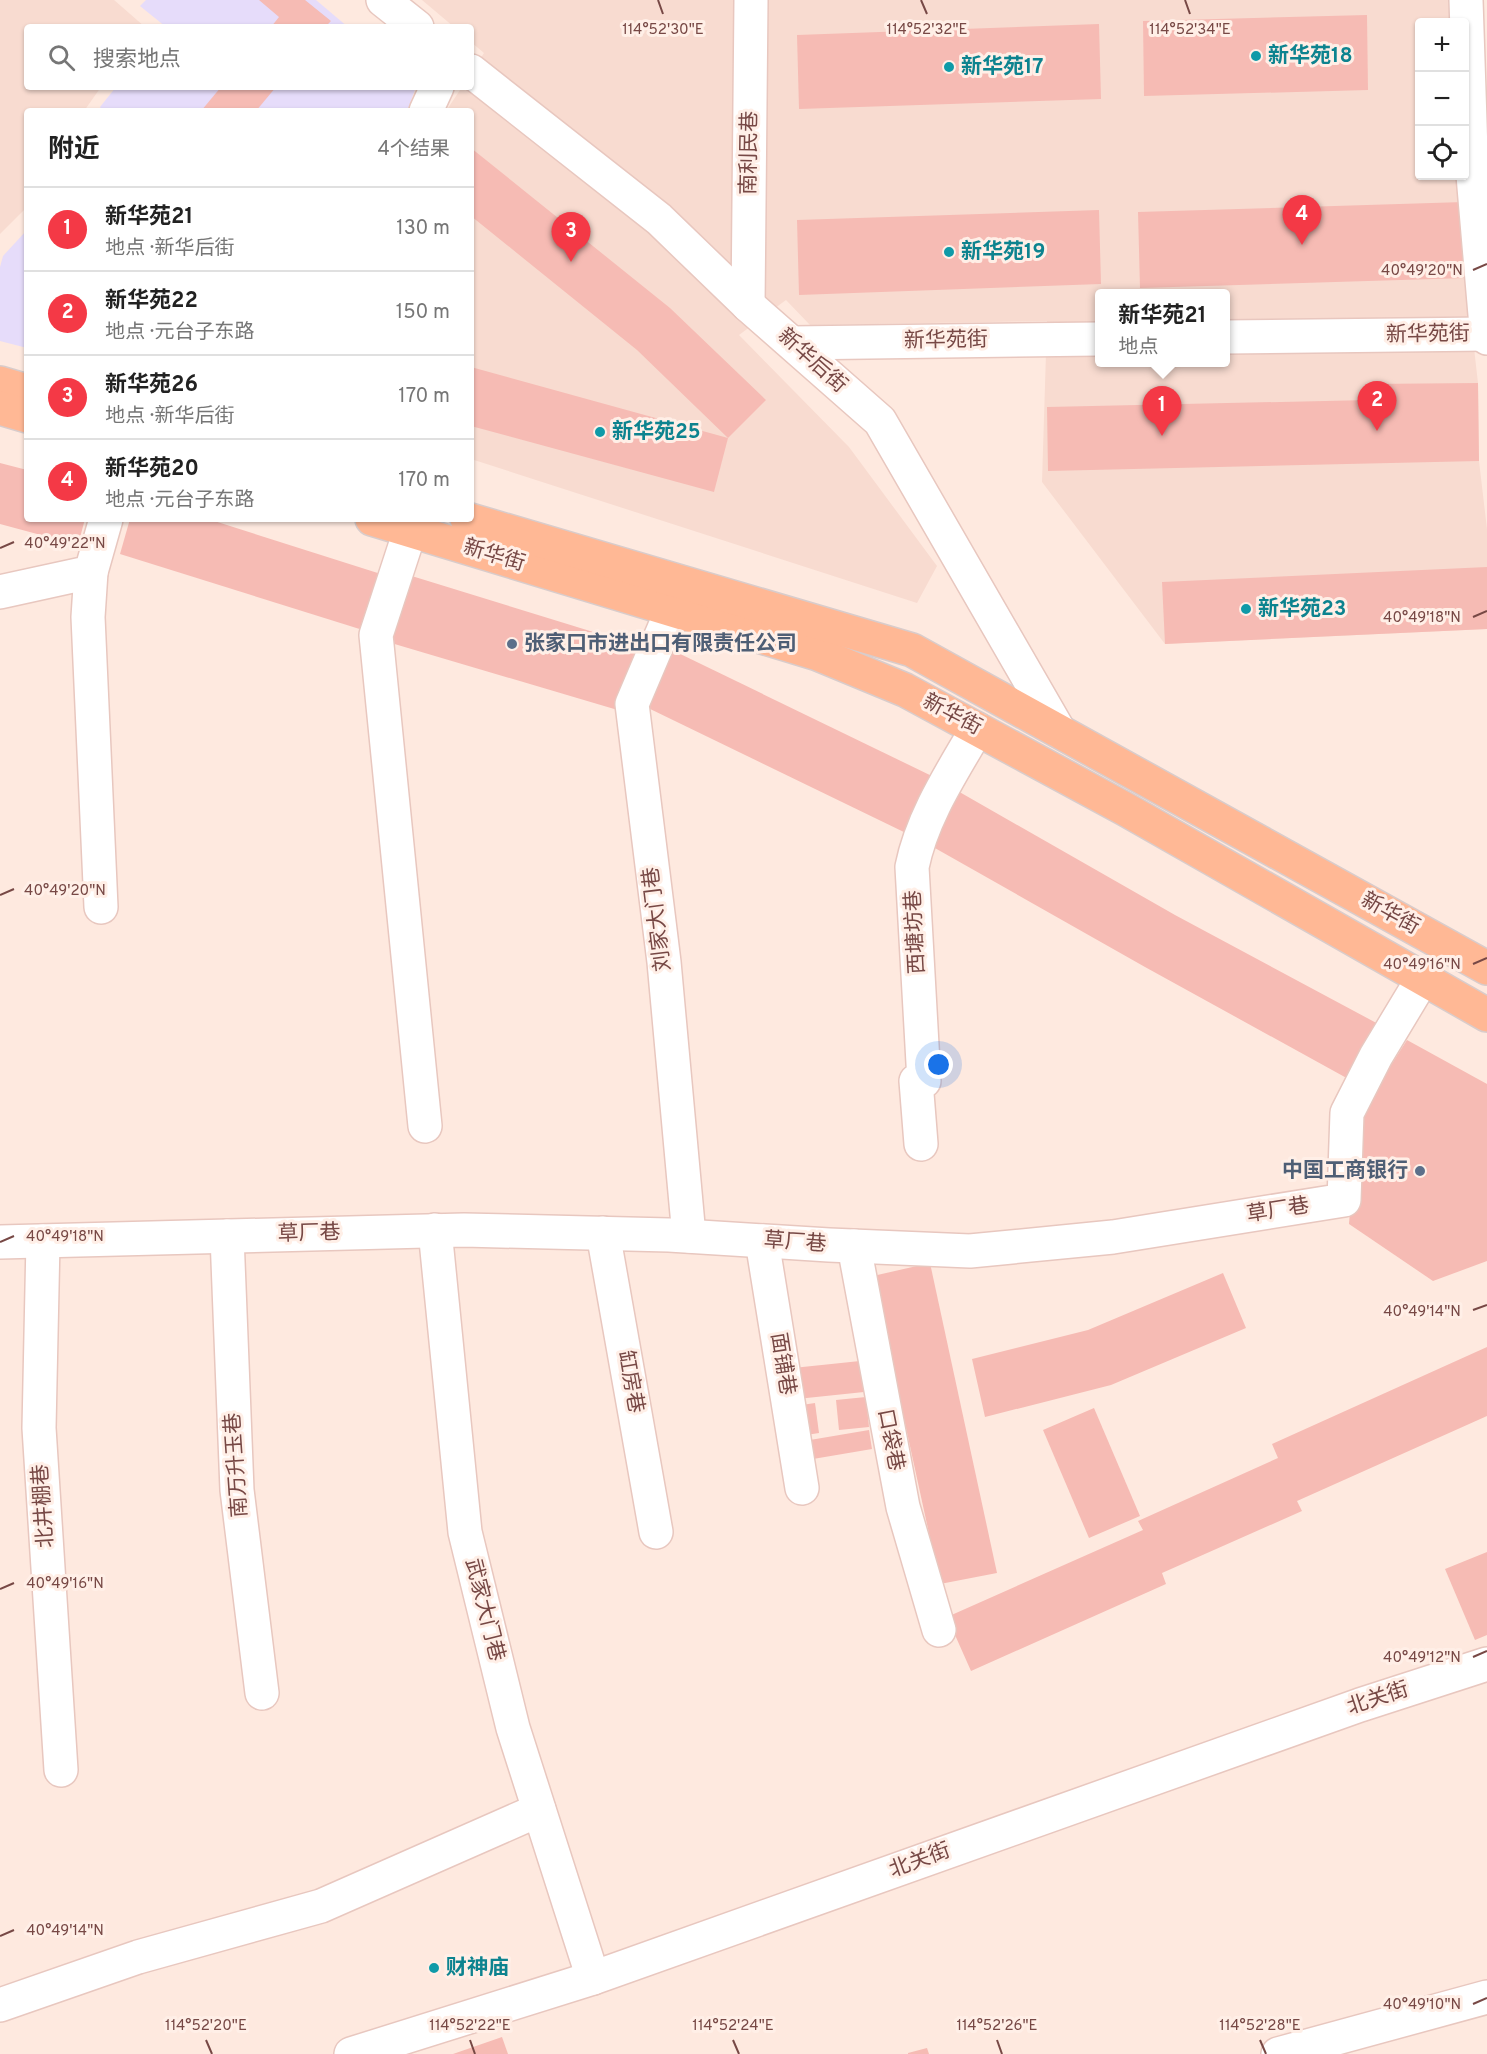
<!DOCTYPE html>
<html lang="zh">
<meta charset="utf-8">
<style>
body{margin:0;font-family:Overpass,"Noto Sans SC",sans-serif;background:#f2f2f2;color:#222}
.controls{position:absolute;right:18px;top:18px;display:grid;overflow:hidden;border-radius:6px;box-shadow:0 2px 4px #0004}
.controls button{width:54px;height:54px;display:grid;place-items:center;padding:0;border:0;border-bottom:2px solid #e0e0e0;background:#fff;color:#222;font:30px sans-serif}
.you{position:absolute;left:939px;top:1065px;width:21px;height:21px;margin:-15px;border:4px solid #fff;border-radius:50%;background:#1a73e8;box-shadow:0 0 0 9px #1a73e833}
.badge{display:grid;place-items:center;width:39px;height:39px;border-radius:50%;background:#f43946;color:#fff;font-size:20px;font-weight:700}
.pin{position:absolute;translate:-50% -50px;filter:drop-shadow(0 2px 3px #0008)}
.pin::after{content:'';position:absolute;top:32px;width:21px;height:18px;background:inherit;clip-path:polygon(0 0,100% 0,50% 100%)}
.popup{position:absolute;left:1095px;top:289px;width:135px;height:78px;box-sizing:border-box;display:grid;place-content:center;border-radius:6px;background:#fff;filter:drop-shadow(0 2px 4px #0005);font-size:20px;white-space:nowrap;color:#767676}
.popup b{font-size:22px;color:#222}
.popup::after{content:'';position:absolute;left:50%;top:100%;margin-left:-12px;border:12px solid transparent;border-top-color:#fff}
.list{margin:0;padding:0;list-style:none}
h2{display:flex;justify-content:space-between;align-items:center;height:78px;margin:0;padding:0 24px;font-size:26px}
h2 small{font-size:20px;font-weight:400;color:#767676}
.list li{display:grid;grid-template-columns:39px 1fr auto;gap:18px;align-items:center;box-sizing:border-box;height:84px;padding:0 24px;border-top:2px solid #e0e0e0}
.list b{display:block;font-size:22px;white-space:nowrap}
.list p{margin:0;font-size:20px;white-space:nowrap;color:#767676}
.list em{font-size:20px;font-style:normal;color:#767676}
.icon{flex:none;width:33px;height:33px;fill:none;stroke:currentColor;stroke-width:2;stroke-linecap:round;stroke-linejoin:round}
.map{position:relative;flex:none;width:1487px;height:2054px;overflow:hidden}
.search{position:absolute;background:#fff;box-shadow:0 2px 4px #0004;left:24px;top:24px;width:450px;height:66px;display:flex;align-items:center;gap:15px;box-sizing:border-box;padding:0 21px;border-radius:6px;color:#767676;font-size:22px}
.panel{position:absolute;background:#fff;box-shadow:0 2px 4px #0004;left:24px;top:108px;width:450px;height:414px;border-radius:6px}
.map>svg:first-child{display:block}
</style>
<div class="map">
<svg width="1487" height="2054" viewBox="0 0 1487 2054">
<rect width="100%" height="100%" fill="#fee9df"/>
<g fill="#f8dbd0" fill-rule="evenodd">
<path d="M0,0H114L145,27H27V87H101L84,111H27V207L0,234Z"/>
<path d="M422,0H1448L1450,22H1420V176H1462L1466,278L1478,383L1479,461L1487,529V629L1165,644L1042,482L1047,321L810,325L786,300L739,335L849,447L937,566L917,603L471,459V111H446L462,87H471V73L484,53L471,42V27H454ZM1099,294H1225V362H1099Z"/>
</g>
<g fill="#e6dcfa">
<path d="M146,0H316L348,27H166L140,6Z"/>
<path d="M116,87H416L407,111H103L100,107Z"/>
<path d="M27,230V348L0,341V267L3,256Z"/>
</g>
<g fill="#f6bbb4">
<path d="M259,0H305L331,21L325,27H271L279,17Z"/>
<path d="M1367,15L1368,90L1144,96L1143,21Z"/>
<path d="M1099,24L1101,99L799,109L797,35Z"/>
<path d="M221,87H276L256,111H201Z"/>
<path d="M471,148L670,308L766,400L728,438L637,350L471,216Z"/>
<path d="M1464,202L1466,278L1140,288L1138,212Z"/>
<path d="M1099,210L1101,284L799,295L797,220Z"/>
<path d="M471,367L728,438L714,492L471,426Z"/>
<path d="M1478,383L1479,461L1048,471L1047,407L1369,400L1368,384Z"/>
<path d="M0,463L27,470V519H85L78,545L0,524Z"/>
<path d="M130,519H208L384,575L366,631L120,554Z"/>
<path d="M1487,567V629L1165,644L1162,582Z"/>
<path d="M402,573L642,647L621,711L381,640Z"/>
<path d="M672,650L938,779L910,835L644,706Z"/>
<path d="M956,790L1175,915L1382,1026L1352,1081L1145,967L926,843Z"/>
<path d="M1407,1040L1487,1084V1261L1433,1281L1349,1224L1357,1118Z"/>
<path d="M930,1263L997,1573L940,1584L873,1276Z"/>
<path d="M1223,1273L1246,1328L1111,1385L985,1417L972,1359L1088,1330Z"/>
<path d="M1487,1347V1416L1297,1501L1302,1511L1162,1573L1166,1584L971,1671L947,1617L1143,1530L1138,1521L1278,1458L1272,1444Z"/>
<path d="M860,1361L864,1392L797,1399L793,1368Z"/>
<path d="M866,1397L869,1427L839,1430L836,1400Z"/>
<path d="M815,1403L819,1433L800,1436L795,1406Z"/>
<path d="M1094,1408L1140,1516L1089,1538L1043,1430Z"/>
<path d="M869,1430L872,1449L813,1459L810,1440Z"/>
<path d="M1487,1552V1635L1475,1640L1445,1569Z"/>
<path d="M502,2037L508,2054H453Z"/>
<path d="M927,2048L929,2054H908V2053Z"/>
</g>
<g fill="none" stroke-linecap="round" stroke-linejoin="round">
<defs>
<g id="minor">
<path d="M383,0L417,27"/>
<path d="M1466,0L1471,152L1487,338"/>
<path d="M471,71L659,219L748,305L880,421L1059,731"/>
<path d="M426,111L437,87"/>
<path d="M748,305L751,0"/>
<path d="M1225,337L1487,334"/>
<path d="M793,343L1099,339"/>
<path d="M410,531L376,635L425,1126"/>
<path d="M91,572L88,617L101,907"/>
<path d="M0,592L91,572L106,519"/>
<path d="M672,610L632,704L664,962L689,1236"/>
<path d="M921,1144L916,1081H924L912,867C922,817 952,772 977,729"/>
<path d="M435,1230L465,1532L513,1728L593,1978"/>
<path d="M603,1233L656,1532"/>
<path d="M227,1236L237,1490L262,1693"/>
<path d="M43,1241L39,1428L61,1770"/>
<path d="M762,1241L802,1488"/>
<path d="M0,1242L464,1230L669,1235L829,1245L970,1251L1113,1237L1344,1200L1347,1113L1376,1056L1423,978"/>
<path d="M854,1246L903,1507L939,1630"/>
<path d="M0,2005L138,1957L321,1906L539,1810"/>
<path d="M351,2054L593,1978L1360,1705L1487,1664"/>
<path d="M1278,2054L1487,1997"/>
</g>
<g id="major">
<path d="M0,383L27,391"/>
<path d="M0,408L27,416"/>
<path d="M372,519L818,654L905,690L1125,809L1487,1015"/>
<path d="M467,519L912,650L1487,968"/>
</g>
</defs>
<use href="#minor" stroke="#e8c7bf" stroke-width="36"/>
<use href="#major" stroke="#d9cccb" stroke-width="36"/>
<use href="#minor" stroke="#fff" stroke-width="33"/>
<use href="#major" stroke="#ffb895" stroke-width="33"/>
</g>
<path fill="none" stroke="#774845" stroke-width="2" d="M658,0L663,14M921,0L927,14M1185,0L1190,14M1473,270L1487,264M0,548L14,542M1473,617L1487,611M0,895L14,889M1473,964L1487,958M0,1242L14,1236M1473,1310L1487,1305M0,1589L14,1583M1473,1657L1487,1651M0,1936L14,1930M1473,2004L1487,1998M206,2040L212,2054M470,2040L475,2054M733,2040L739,2054M997,2040L1002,2054M1260,2040L1266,2054"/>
<g fill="#0f9aa8" stroke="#ffefe7" stroke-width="2">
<circle cx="1256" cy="56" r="6"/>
<circle cx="949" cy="67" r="6"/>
<circle cx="949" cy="252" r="6"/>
<circle cx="600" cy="432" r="6"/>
<circle cx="1246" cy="609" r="6"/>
<circle cx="434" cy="1968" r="6"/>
</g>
<g fill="#5c6f8a" stroke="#ffefe7" stroke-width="2">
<circle cx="512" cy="644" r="6"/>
<circle cx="1420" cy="1171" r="6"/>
</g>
<g text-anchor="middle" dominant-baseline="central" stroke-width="6" stroke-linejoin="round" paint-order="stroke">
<g font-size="21" font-weight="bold" fill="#0d838f" stroke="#ffefe7" text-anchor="start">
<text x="1268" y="56">新华苑18</text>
<text x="961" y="67">新华苑17</text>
<text x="961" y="252">新华苑19</text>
<text x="612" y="432">新华苑25</text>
<text x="1258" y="609">新华苑23</text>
<text x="446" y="1968">财神庙</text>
</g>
<g font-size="21" fill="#774845" stroke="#ffefe7">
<text transform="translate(750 153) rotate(-89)">南利民巷</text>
<text transform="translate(1428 335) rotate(-1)">新华苑街</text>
<text transform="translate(946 341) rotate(-1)">新华苑街</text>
<text transform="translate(812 361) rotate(42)">新华后街</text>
<text transform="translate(494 556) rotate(17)">新华街</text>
<text transform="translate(952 715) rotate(28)">新华街</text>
<text transform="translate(1390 914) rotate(29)">新华街</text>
<text transform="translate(658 919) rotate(-97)">刘家大门巷</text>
<text transform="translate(916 932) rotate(-93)">西塘坊巷</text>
<text transform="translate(1278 1211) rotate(-9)">草厂巷</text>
<text transform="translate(309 1234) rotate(-2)">草厂巷</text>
<text transform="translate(795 1243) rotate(4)">草厂巷</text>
<text transform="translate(782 1364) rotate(81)">面铺巷</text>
<text transform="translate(630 1382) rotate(80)">缸房巷</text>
<text transform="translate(890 1440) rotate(79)">口袋巷</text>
<text transform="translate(237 1465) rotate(-94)">南万升玉巷</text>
<text transform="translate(44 1506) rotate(-94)">北井棚巷</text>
<text transform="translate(484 1610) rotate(76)">武家大门巷</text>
<text transform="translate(1378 1699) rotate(-18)">北关街</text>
<text transform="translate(920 1861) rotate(-20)">北关街</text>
</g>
<g font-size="21" font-weight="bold" fill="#4e5e75" stroke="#ffefe7" text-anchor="start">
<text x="524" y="644">张家口市进出口有限责任公司</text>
<text x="1408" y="1171" text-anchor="end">中国工商银行</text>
</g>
</g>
<g font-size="15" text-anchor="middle" fill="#774845" stroke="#ffefe7" stroke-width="6" stroke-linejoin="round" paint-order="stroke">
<text x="663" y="34">114°52'30"E</text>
<text x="927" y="34">114°52'32"E</text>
<text x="1190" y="34">114°52'34"E</text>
<text x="1422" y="275">40°49'20"N</text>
<text x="65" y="548">40°49'22"N</text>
<text x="1422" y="622">40°49'18"N</text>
<text x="65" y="895">40°49'20"N</text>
<text x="1422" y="969">40°49'16"N</text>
<text x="65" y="1241">40°49'18"N</text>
<text x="1422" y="1316">40°49'14"N</text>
<text x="65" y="1588">40°49'16"N</text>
<text x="1422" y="1662">40°49'12"N</text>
<text x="65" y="1935">40°49'14"N</text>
<text x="1422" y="2009">40°49'10"N</text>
<text x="206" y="2030">114°52'20"E</text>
<text x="470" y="2030">114°52'22"E</text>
<text x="733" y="2030">114°52'24"E</text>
<text x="997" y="2030">114°52'26"E</text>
<text x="1260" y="2030">114°52'28"E</text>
</g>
</svg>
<div class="controls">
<button>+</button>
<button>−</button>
<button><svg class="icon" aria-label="locate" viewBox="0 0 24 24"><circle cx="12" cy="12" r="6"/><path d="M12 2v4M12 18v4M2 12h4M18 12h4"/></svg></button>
</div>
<div class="you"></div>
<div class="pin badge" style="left:1162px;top:436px">1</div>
<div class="popup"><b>新华苑21</b>地点</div>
<div class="pin badge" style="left:1377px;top:431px">2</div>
<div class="pin badge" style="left:571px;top:262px">3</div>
<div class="pin badge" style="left:1302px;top:245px">4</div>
<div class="search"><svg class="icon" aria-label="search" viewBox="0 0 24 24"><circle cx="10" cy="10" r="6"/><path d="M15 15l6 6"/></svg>搜索地点</div>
<section class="panel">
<h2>附近<small>4个结果</small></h2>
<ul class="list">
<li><span class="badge">1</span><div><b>新华苑21</b><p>地点 · 新华后街</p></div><em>130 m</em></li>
<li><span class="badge">2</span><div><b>新华苑22</b><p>地点 · 元台子东路</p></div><em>150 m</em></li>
<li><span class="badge">3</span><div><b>新华苑26</b><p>地点 · 新华后街</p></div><em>170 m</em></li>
<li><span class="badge">4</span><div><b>新华苑20</b><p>地点 · 元台子东路</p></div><em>170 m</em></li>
</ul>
</section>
</div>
